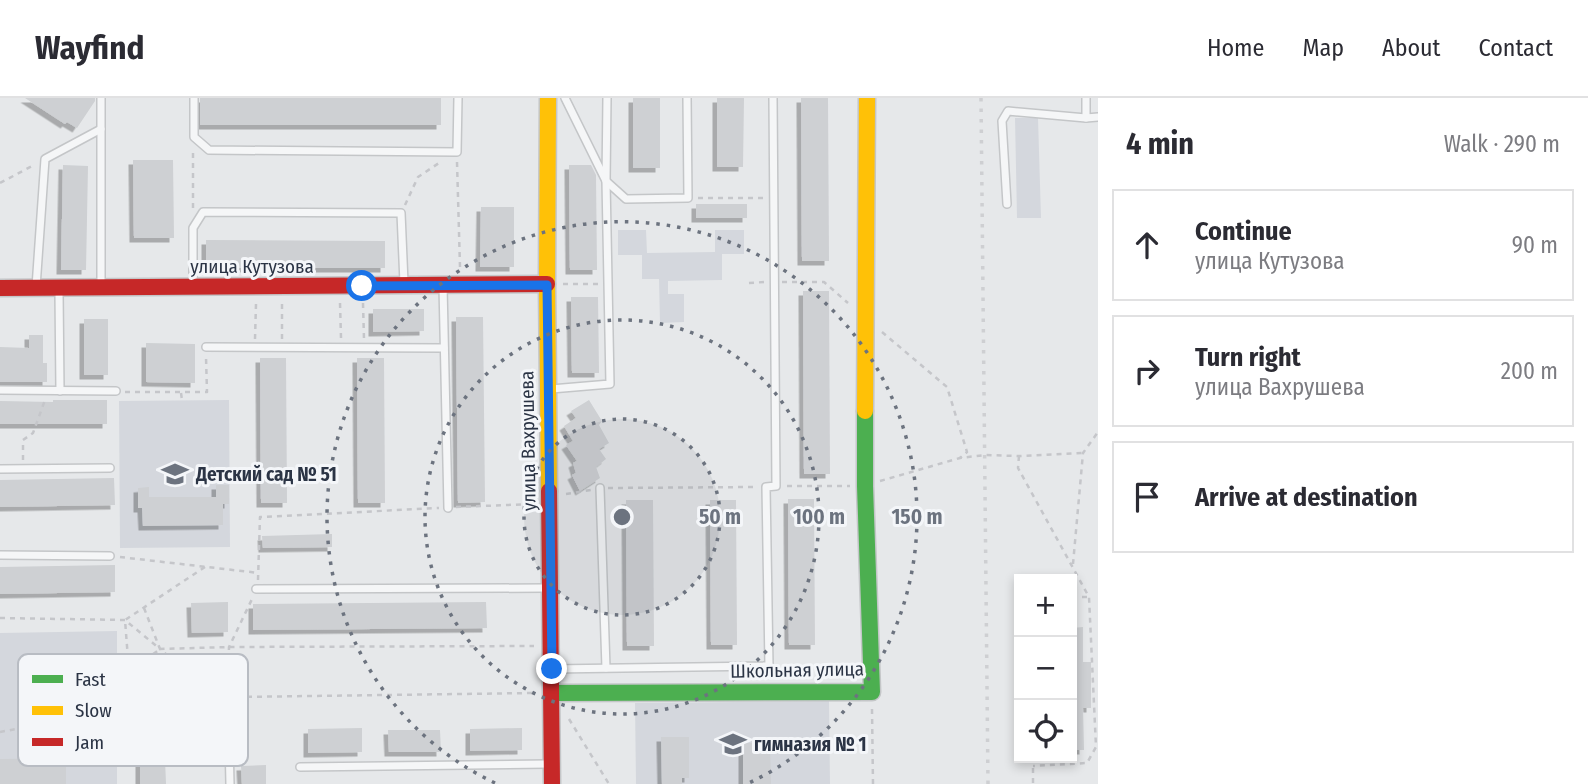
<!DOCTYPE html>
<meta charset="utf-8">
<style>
body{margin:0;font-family:"Fira Sans Condensed",sans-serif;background:#f7f7f7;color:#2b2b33}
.controls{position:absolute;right:21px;bottom:21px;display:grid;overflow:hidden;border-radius:0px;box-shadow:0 4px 10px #0003}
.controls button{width:63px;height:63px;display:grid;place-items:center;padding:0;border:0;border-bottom:2px solid #e1e1e2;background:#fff;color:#2b2b33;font:35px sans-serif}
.stop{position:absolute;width:21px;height:21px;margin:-16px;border:5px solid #1a73e8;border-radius:50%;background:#fff}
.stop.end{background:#1a73e8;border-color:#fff;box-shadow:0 2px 7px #0008}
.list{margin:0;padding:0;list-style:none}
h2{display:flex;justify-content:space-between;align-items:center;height:91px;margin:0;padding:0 28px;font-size:30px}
h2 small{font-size:23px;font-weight:400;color:#7c7c81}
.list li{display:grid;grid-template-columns:46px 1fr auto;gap:21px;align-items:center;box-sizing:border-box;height:112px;margin:0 14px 14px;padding:0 14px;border:2px solid #e1e1e2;border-radius:0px}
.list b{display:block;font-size:26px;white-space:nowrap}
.list p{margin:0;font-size:23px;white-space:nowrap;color:#7c7c81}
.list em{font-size:23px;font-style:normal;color:#7c7c81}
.icon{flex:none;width:38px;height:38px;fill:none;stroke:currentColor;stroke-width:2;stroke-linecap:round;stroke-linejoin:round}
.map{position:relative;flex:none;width:1098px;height:686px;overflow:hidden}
header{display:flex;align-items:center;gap:42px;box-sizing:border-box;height:98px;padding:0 35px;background:#fff;border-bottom:2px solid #e1e1e2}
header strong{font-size:33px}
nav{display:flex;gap:38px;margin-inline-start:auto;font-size:24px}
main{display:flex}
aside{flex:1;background:#fff}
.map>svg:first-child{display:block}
</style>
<header>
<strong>Wayfind</strong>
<nav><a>Home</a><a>Map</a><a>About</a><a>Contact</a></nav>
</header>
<main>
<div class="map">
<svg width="1098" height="686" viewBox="0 0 1098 686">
<defs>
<filter id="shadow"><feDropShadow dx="-4.5" dy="4.5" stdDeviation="0" flood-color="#0004"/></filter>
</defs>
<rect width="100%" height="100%" fill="#e6e8ea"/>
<g fill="#d4d7dd">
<path d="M1015,20H1038L1041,120H1017Z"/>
<path d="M618,132H646L647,155L715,154V132H744V156H722V182L668,183V196H684V224L660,225L659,181H642V157H618Z"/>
<path d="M229,302L230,449L120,450L119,303Z"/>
<path d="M117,533V686H0V535Z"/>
<path d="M829,603L830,686H636L635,605Z"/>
</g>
<g fill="#ced0d3" filter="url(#shadow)">
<path d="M25,0H95V3L77,30L67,24L65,26Z"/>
<rect x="200" y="0" width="241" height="27"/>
<rect x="633" y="0" width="27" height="70"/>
<path d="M717,0H744L743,69H717Z"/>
<path d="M801,0H828L829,163H802Z"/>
<path d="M133,62H173L174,140H134Z"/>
<path d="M63,67L88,68L86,172H61Z"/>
<path d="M569,67H591L596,77L597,172H570Z"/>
<rect x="696" y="106" width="51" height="14"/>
<path d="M481,109H514V169H480Z"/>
<path d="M206,142L385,143V170H206Z"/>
<path d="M803,193H829L830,376H804Z"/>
<path d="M571,199H598L599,275H572Z"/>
<path d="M373,211H424V233L373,234Z"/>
<path d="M456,219H483L485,404L458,405Z"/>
<rect x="84" y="221" width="24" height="56"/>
<path d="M29,237H43V265H47V284H0V249L29,250Z"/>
<path d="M146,245L195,246V285L146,284Z"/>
<path d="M260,260H286L287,405H261Z"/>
<path d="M357,260H384L385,405H358Z"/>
<path d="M53,302H107V326H0V303L53,304Z"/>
<path d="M589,302L602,323L599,327L609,345L599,351L606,361L596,369L600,380L580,393L572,377L576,375L573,365L577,363L566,347L573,343L564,328L576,320L571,313Z"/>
<path d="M114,380L115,407L0,409V382Z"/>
<path d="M216,387H229V406H223V427L143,428L142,410H138V390L149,389V399H216Z"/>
<path d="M788,401H814L815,547H789Z"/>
<path d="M626,402H653L654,548H627Z"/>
<path d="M710,402H736L737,547H711Z"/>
<path d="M332,436V449L263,450L262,438Z"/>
<path d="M115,467V494L0,496V469Z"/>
<path d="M228,504V534L192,535L191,505Z"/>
<path d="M486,504L487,530L253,532V506Z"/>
<path d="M1083,529V564H1091V610H1083L1084,652H1072V530Z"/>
<path d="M362,630V654L308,655V631Z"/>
<path d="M522,630V652L470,653V631Z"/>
<path d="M388,632H440L441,654H389Z"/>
<path d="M661,639H689V680H682V686H662Z"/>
<path d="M743,645H770L771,686H743Z"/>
<path d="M66,660V686H0V661Z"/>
<path d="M140,661H165L166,686H140Z"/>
<path d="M266,667V686H242L241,668Z"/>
</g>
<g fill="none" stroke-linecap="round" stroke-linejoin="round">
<defs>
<g id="lane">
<path d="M194,0V39L209,52L457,54L458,0"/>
<path d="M565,0L606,83L626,101L688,100L687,0"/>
<path d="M1086,0V20L1098,19"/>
<path d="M1007,106L1002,23L1008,13L1086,20"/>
<path d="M101,185V0"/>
<path d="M193,185V130L203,114L401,115L404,185"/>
<path d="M443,188L448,410"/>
<path d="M36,189L45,61L101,31"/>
<path d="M59,194L60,293"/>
<path d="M206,249L444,250"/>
<path d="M551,291L610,286L606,83L607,0"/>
<path d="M0,292L116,293"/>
<path d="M0,371L110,370"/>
<path d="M600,390L606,570"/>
<path d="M0,457L110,458"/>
<path d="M256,491L546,490"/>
<path d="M552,571L769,568L766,389L776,388L773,0"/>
<path d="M228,599L230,686"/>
<path d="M300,669L548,666"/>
</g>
<path id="fast" d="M552,595L872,594L865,388V313"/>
<g id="slow">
<path d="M548,0L547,186L549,393"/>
<path d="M865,313L867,0"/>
</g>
<g id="jam">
<path d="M0,190L547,186"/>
<path d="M549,393L552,686"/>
</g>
</defs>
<use href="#lane" stroke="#c4c6c8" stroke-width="10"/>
<use href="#fast" stroke="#c4c6c8" stroke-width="19"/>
<use href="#slow" stroke="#c4c6c8" stroke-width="19"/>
<use href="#jam" stroke="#c4c6c8" stroke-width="19"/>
<g stroke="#c5c6ca" stroke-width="2.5" stroke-dasharray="5 5" stroke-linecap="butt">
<path d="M457,64L460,169"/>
<path d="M0,85L34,67"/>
<path d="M698,100H765"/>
<path d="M405,107L418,79L439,65"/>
<path d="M193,110V53"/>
<path d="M782,184H824L848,205"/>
<path d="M749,185L765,184"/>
<path d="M563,186H598"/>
<path d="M340,205L341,240"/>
<path d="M363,205L364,241"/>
<path d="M882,234L947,289L967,354L960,360"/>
<path d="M255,241L256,206"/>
<path d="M282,241V206"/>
<path d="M125,294H207L206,259"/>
<path d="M181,295L182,302"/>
<path d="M1019,358L1018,370L1089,499L1096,649L1087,665L1033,668"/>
<path d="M23,362V342L33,335L45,302"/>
<path d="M880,383L960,360L985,357L1019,358L1083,355"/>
<path d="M787,388H850"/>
<path d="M608,390L755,389"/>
<path d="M566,396L591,392"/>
<path d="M456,409L533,406"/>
<path d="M120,459L259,475"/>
<path d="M1073,466L1083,355L1098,334"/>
<path d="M205,469L125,522L131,600L220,599"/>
<path d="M258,482L260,419L439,410"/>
<path d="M1072,499H1089"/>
<path d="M144,510L160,551L217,599"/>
<path d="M0,520L125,522L160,551L229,549L534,548"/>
<path d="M129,574L160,551"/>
<path d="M228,592L229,549L253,499"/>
<path d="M237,599L534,595"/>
<path d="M872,611L873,686"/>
<path d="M569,621L609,686"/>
<path d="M0,634L48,625"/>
<path d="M1033,660V686"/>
</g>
<use href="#lane" stroke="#f5f6f7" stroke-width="7"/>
<use href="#fast" stroke="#4caf50" stroke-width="16"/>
<use href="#slow" stroke="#ffc107" stroke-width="16"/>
<use href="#jam" stroke="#c62828" stroke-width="16"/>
<path stroke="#cecfd2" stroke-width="3.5" stroke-dasharray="3.5 7" stroke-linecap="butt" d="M981,0L988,686"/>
</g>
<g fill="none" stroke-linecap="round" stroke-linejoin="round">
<path stroke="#1a73e8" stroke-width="9" d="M362,188L547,187L552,571"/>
</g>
<circle cx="622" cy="419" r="98" fill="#6c737f" fill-opacity=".12"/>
<g fill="none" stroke="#6c737f" stroke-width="3.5" stroke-dasharray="3.5 7">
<circle cx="622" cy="419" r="98"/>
<circle cx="622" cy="419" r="197"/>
<path d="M495 685A295 295 0 1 1 749 685"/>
</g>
<defs>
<symbol id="school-bare" viewBox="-9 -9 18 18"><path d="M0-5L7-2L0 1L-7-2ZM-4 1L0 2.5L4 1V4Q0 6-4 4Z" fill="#6c737f" stroke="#f4f6f9" stroke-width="2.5" paint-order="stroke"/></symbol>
</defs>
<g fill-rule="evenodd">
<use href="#school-bare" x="156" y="357" width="38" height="38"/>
<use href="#school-bare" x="714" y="627" width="38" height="38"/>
</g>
<g text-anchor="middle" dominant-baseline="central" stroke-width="6" stroke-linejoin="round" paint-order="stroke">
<g font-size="19" fill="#2b3445" stroke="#f4f6f9">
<text x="252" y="168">улица Кутузова</text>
<text transform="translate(528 343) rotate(-91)">улица Вахрушева</text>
<text transform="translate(797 572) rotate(-1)">Школьная улица</text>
</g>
<g font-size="19" font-weight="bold" fill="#2b3445" stroke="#f4f6f9" text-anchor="start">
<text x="196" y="376">Детский сад № 51</text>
<text x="754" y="646">гимназия № 1</text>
</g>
</g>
<rect x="18" y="556" width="230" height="112" rx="10" fill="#f4f6f9" stroke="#b8bcc3" stroke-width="2"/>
<rect x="32" y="577" width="31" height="8" fill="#4caf50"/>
<rect x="32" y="608" width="31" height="9" fill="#ffc107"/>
<rect x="32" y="640" width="31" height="8" fill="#c62828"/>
<g font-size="19" fill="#2b3445">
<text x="75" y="588">Fast</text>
<text x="75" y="619">Slow</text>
<text x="75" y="651">Jam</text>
</g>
<circle cx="622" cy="419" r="10" fill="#6c737f" stroke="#f4f6f9" stroke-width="3.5"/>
<g font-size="21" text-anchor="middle" font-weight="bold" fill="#6c737f" stroke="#f4f6f9" stroke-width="6" stroke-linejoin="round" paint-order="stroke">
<text x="720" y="426">50 m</text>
<text x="819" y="426">100 m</text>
<text x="917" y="426">150 m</text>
</g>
</svg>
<div class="controls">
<button>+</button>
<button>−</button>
<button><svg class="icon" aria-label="locate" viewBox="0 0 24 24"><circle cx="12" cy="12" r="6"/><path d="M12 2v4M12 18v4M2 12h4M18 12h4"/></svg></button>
</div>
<div class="stop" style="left:362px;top:188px"></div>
<div class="stop end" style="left:552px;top:571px"></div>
</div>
<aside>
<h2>4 min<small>Walk · 290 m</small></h2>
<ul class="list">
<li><svg class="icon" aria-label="ahead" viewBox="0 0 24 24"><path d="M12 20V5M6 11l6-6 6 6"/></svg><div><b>Continue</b><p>улица Кутузова</p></div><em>90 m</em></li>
<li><svg class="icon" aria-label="right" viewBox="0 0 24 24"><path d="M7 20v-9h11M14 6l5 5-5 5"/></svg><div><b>Turn right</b><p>улица Вахрушева</p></div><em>200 m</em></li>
<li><svg class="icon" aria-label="arrive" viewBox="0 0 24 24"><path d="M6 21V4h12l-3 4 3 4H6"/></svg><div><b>Arrive at destination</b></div></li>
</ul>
</aside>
</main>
